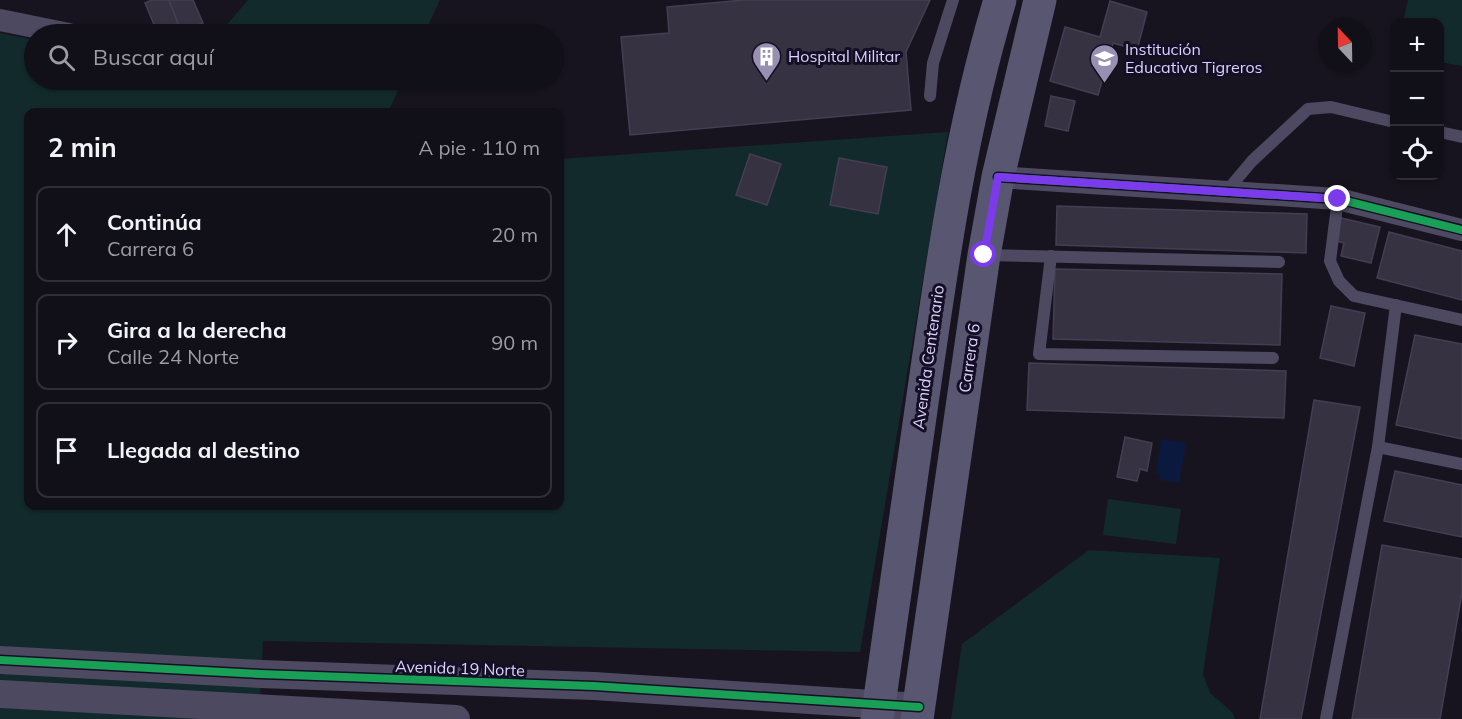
<!DOCTYPE html>
<html lang="es">
<meta charset="utf-8">
<style>
body{margin:0;font-family:Mulish,sans-serif;background:#1e1d25;color:#f1f3f6}
.controls{position:absolute;right:18px;top:18px;display:grid;overflow:hidden;border-radius:12px;box-shadow:0 2px 4px #0004}
.controls button{width:54px;height:54px;display:grid;place-items:center;padding:0;border:0;border-bottom:2px solid #302f37;background:#110f18;color:#f1f3f6;font:30px sans-serif}
.compass{position:absolute;left:1318px;top:18px;width:54px;height:54px;border-radius:50%;background:#110f18;box-shadow:0 2px 4px #0004;rotate:338deg}
.stop{position:absolute;width:18px;height:18px;margin:-14px;border:4px solid #7c3aed;border-radius:50%;background:#fff}
.stop.end{background:#7c3aed;border-color:#fff;box-shadow:0 2px 6px #0008}
.list{margin:0;padding:0;list-style:none}
h2{display:flex;justify-content:space-between;align-items:center;height:78px;margin:0;padding:0 24px;font-size:26px}
h2 small{font-size:20px;font-weight:400;color:#9c9ca2}
.list li{display:grid;grid-template-columns:39px 1fr auto;gap:18px;align-items:center;box-sizing:border-box;height:96px;margin:0 12px 12px;padding:0 12px;border:2px solid #302f37;border-radius:12px}
.list b{display:block;font-size:22px;white-space:nowrap}
.list p{margin:0;font-size:20px;white-space:nowrap;color:#9c9ca2}
.list em{font-size:20px;font-style:normal;color:#9c9ca2}
.icon{flex:none;width:33px;height:33px;fill:none;stroke:currentColor;stroke-width:2;stroke-linecap:round;stroke-linejoin:round}
.map{position:relative;flex:none;width:1462px;height:719px;overflow:hidden}
.search{position:absolute;background:#110f18;box-shadow:0 2px 4px #0004;left:24px;top:24px;width:540px;height:66px;display:flex;align-items:center;gap:15px;box-sizing:border-box;padding:0 21px;border-radius:33px;color:#9c9ca2;font-size:22px}
.panel{position:absolute;background:#110f18;box-shadow:0 2px 4px #0004;left:24px;top:108px;width:540px;height:402px;border-radius:12px}
.map>svg:first-child{display:block}
</style>
<div class="map">
<svg width="1462" height="719" viewBox="0 0 1462 719">
<rect width="100%" height="100%" fill="#171420"/>
<g fill="#132a2c">
<path d="M248,0H440L424,34H219Z"/>
<path d="M1408,0H1462V66L1440,62V22H1403Z"/>
<path d="M0,33L34,40V80H403L388,112H28V506H560V159L948,132L860,652L263,641L259,719H0Z"/>
<path d="M1108,499L1181,509L1176,544L1103,535Z"/>
<path d="M1089,550L1220,558L1203,674L1210,693L1232,712L1235,719H951L962,644Z"/>
</g>
<path fill="#0c193f" d="M1161,439L1186,443L1179,483L1159,480L1160,474L1156,473Z"/>
<g fill="#363242" stroke="#443e53" stroke-width="1.5">
<path d="M152,0H169L181,31L172,34H158L145,3Z"/>
<path d="M169,0H193L203,23L181,31Z"/>
<path d="M744,0H930L906,52L911,110L630,135L621,37L669,33L667,7Z"/>
<path d="M1110,1L1147,12L1137,50L1113,43L1098,95L1050,81L1065,27L1100,37Z"/>
<path d="M1051,96L1075,101L1068,131L1045,126Z"/>
<path d="M750,154L781,164L767,205L736,195Z"/>
<path d="M839,158L887,167L878,214L830,205Z"/>
<path d="M1057,206L1307,214L1306,253L1056,245Z"/>
<path d="M1341,218L1380,227L1371,263L1341,256L1344,243L1336,241Z"/>
<path d="M1389,232L1462,251V300L1377,278Z"/>
<path d="M1055,269L1282,274L1280,345L1053,339Z"/>
<path d="M1331,306L1365,313L1354,366L1320,358Z"/>
<path d="M1415,335L1462,344V439L1396,425Z"/>
<path d="M1029,363L1286,371L1284,418L1027,410Z"/>
<path d="M1314,400L1360,407L1301,719H1260Z"/>
<path d="M1125,437L1152,443L1147,471L1140,469L1137,481L1117,477Z"/>
<path d="M1395,471L1462,485V537L1384,521Z"/>
<path d="M1382,545L1462,559V593L1440,719H1352Z"/>
</g>
<g fill="none" stroke-linecap="round" stroke-linejoin="round">
<g stroke="#4d4961" stroke-width="12">
<path d="M930,96L933,63L953,0"/>
<path d="M1440,132L1462,137"/>
<path d="M1226,192L1252,161L1308,109L1331,107L1394,122"/>
<path d="M1338,199L1330,261L1339,281L1354,296L1462,320"/>
<path d="M986,255L1279,262"/>
<path d="M1051,256L1039,354L1273,358"/>
<path d="M1378,447L1462,464"/>
<path d="M1326,719L1378,447L1396,305"/>
</g>
<g stroke="#4d4961" stroke-width="22">
<path d="M0,20L69,34"/>
<path d="M998,177L1338,199L1462,230"/>
</g>
<g stroke="#4d4961" stroke-width="28">
<path d="M0,660L261,674L594,686L919,707"/>
<path d="M0,694L456,719"/>
</g>
<g stroke="#595672" stroke-width="33">
<path d="M877,719C892,611 907,503 923,396C942,263 961,129 1000,0"/>
<path d="M917,719L984,255L998,177L1040,0"/>
</g>
<defs>
<g id="cycleway">
<path d="M998,177L1338,199L1462,230"/>
<path d="M0,660L261,674L594,686L919,707"/>
</g>
</defs>
<use href="#cycleway" stroke="#150f25" stroke-width="11"/>
<use href="#cycleway" stroke="#1a9f57" stroke-width="8"/>
</g>
<g fill="none" stroke-linecap="round" stroke-linejoin="round">
<path stroke="#7c3aed" stroke-width="8" d="M984,255L998,177L1338,199"/>
</g>
<defs>
<symbol id="building-pin" viewBox="-11 -11 22 30"><path d="M0 17L-7.5 6A9.5 9.5 0 1 1 7.5 6Z" fill="#9790b0" stroke="#150f25"/><path d="M-4-6H4V6H1V3H-1V6H-4ZM-2.5-4.3h1.7v1.8h-1.7ZM.8-4.3h1.7v1.8H.8ZM-2.5-1h1.7V.8h-1.7ZM.8-1h1.7V.8H.8Z" fill="#fff"/></symbol>
<symbol id="school-pin" viewBox="-11 -11 22 30"><path d="M0 17L-7.5 6A9.5 9.5 0 1 1 7.5 6Z" fill="#9790b0" stroke="#150f25"/><path d="M0-5L7-2L0 1L-7-2ZM-4 1L0 2.5L4 1V4Q0 6-4 4Z" fill="#fff"/></symbol>
</defs>
<g fill-rule="evenodd">
<use href="#building-pin" x="750" y="40" width="33" height="45"/>
<use href="#school-pin" x="1088" y="42" width="33" height="45"/>
</g>
<g text-anchor="middle" dominant-baseline="central" stroke-width="6" stroke-linejoin="round" paint-order="stroke">
<g font-size="16" fill="#dcd3fe" stroke="#150f25" text-anchor="start">
<text x="1125" y="49">Institución<tspan x="1125" dy="18">Educativa Tigreros</tspan></text>
<text x="788" y="56">Hospital Militar</text>
</g>
<g font-size="16" fill="#dcd3fe" stroke="#150f25">
<text transform="translate(928 357) rotate(-82)">Avenida Centenario</text>
<text transform="translate(969 358) rotate(-82)">Carrera 6</text>
<text transform="translate(460 668) rotate(2)">Avenida 19 Norte</text>
</g>
</g>
</svg>
<div class="controls">
<button>+</button>
<button>−</button>
<button><svg class="icon" aria-label="locate" viewBox="0 0 24 24"><circle cx="12" cy="12" r="6"/><path d="M12 2v4M12 18v4M2 12h4M18 12h4"/></svg></button>
</div>
<svg class="compass" viewBox="-18 -18 36 36"><path d="M0-13l5 13h-10z" fill="#e53935"/><path d="M0 13l5-13h-10z" fill="#9c9ca2"/></svg>
<div class="stop" style="left:984px;top:255px"></div>
<div class="stop end" style="left:1338px;top:199px"></div>
<div class="search"><svg class="icon" aria-label="search" viewBox="0 0 24 24"><circle cx="10" cy="10" r="6"/><path d="M15 15l6 6"/></svg>Buscar aquí</div>
<section class="panel">
<h2>2 min<small>A pie · 110 m</small></h2>
<ul class="list">
<li><svg class="icon" aria-label="ahead" viewBox="0 0 24 24"><path d="M12 20V5M6 11l6-6 6 6"/></svg><div><b>Continúa</b><p>Carrera 6</p></div><em>20 m</em></li>
<li><svg class="icon" aria-label="right" viewBox="0 0 24 24"><path d="M7 20v-9h11M14 6l5 5-5 5"/></svg><div><b>Gira a la derecha</b><p>Calle 24 Norte</p></div><em>90 m</em></li>
<li><svg class="icon" aria-label="arrive" viewBox="0 0 24 24"><path d="M6 21V4h12l-3 4 3 4H6"/></svg><div><b>Llegada al destino</b></div></li>
</ul>
</section>
</div>
